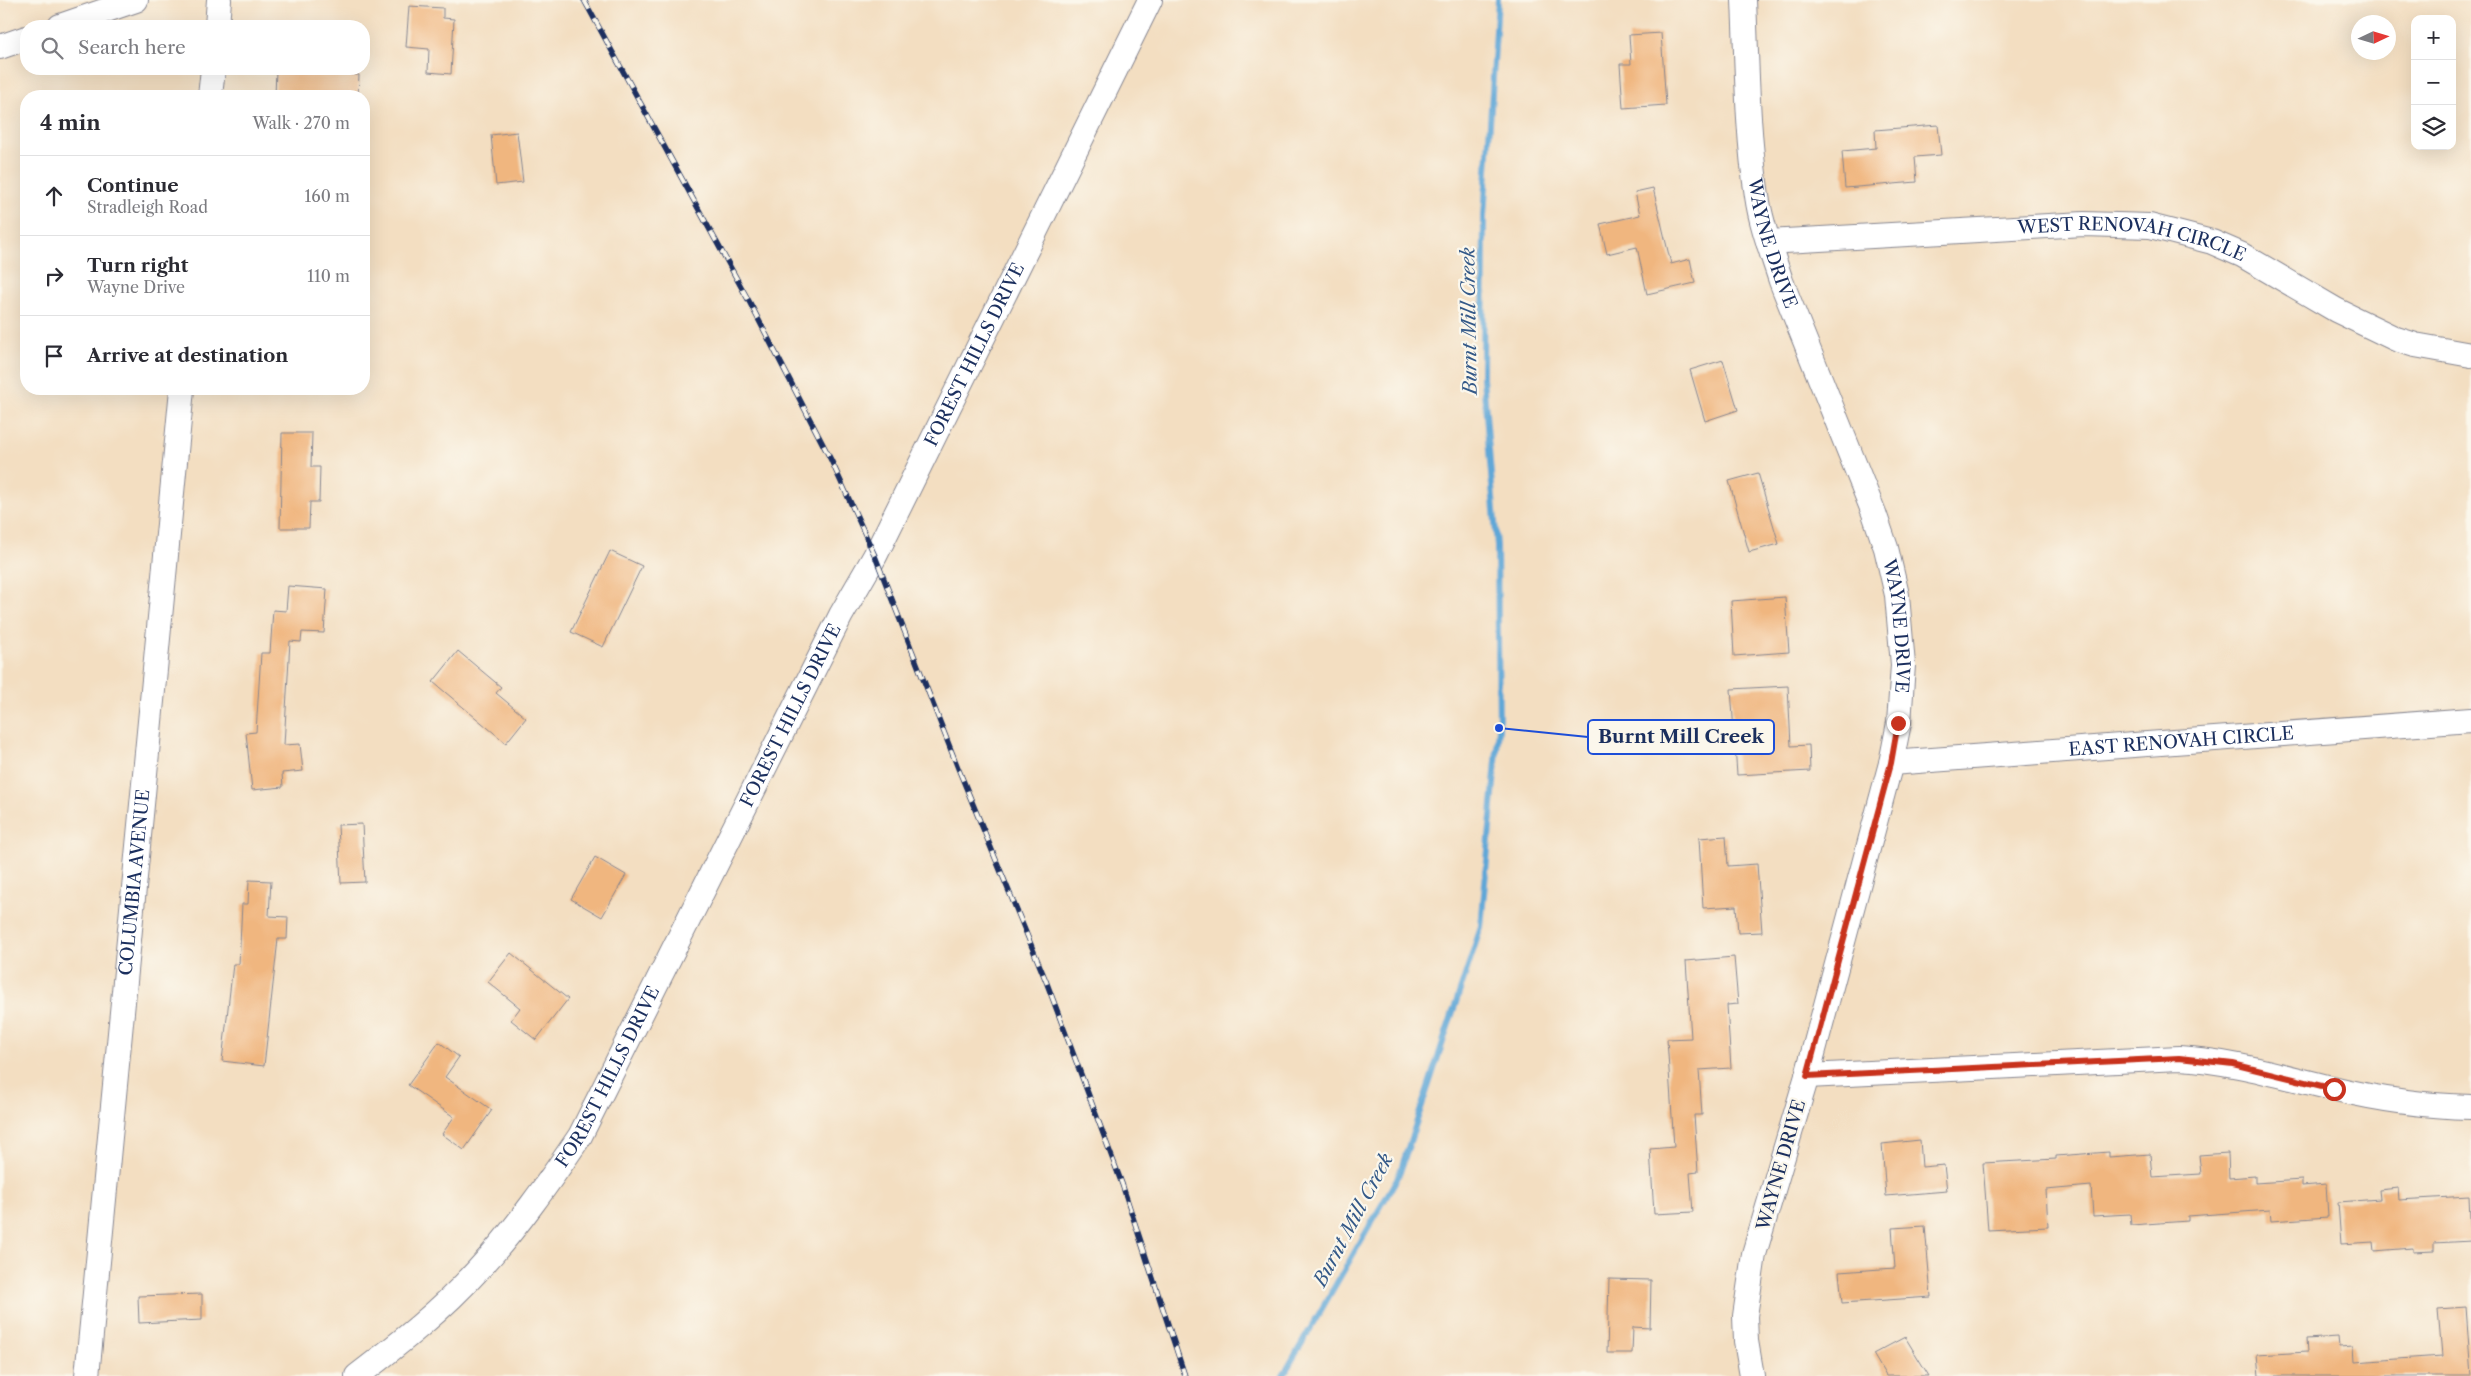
<!DOCTYPE html>
<meta charset="utf-8">
<style>
body{margin:0;font-family:"Libre Caslon Text",serif;background:#f2f2f3;color:#2b2b33}
.controls{position:absolute;right:15px;top:15px;display:grid;overflow:hidden;border-radius:10px;box-shadow:0 5px 20px #0002}
.controls button{width:45px;height:45px;display:grid;place-items:center;padding:0;border:0;border-bottom:1px solid #e1e1e2;background:#fff;color:#2b2b33;font:25px sans-serif}
.compass{position:absolute;left:2351px;top:15px;width:45px;height:45px;border-radius:50%;background:#fff;box-shadow:0 5px 20px #0002;rotate:86deg}
.stop{position:absolute;width:15px;height:15px;margin:-11px;border:4px solid #c8321e;border-radius:50%;background:#fff}
.stop.end{background:#c8321e;border-color:#fff;box-shadow:0 1px 5px #0008}
.list{margin:0;padding:0;list-style:none}
h2{display:flex;justify-content:space-between;align-items:center;height:65px;margin:0;padding:0 20px;font-size:21px}
h2 small{font-size:16px;font-weight:400;color:#7c7c81}
.list li{display:grid;grid-template-columns:32px 1fr auto;gap:15px;align-items:center;box-sizing:border-box;height:80px;padding:0 20px;border-top:1px solid #e1e1e2}
.list b{display:block;font-size:19px;white-space:nowrap}
.list p{margin:0;font-size:16px;white-space:nowrap;color:#7c7c81}
.list em{font-size:16px;font-style:normal;color:#7c7c81}
.icon{flex:none;width:28px;height:28px;fill:none;stroke:currentColor;stroke-width:2;stroke-linecap:round;stroke-linejoin:round}
.map{position:relative;flex:none;width:2471px;height:1376px;overflow:hidden}
.search{position:absolute;background:#fff;box-shadow:0 5px 20px #0002;left:20px;top:20px;width:350px;height:55px;display:flex;align-items:center;gap:12px;box-sizing:border-box;padding:0 18px;border-radius:20px;color:#7c7c81;font-size:19px}
.panel{position:absolute;background:#fff;box-shadow:0 5px 20px #0002;left:20px;top:90px;width:350px;height:305px;border-radius:20px}
.map>svg:first-child{display:block}
</style>
<div class="map">
<svg width="2471" height="1376" viewBox="0 0 2471 1376">
<rect width="100%" height="100%" fill="#fbf7ec"/>
<filter id="ink" filterUnits="userSpaceOnUse"><feTurbulence type="fractalNoise" baseFrequency=".02" numOctaves="2"/><feDisplacementMap in="SourceGraphic" scale="10" xChannelSelector="R" yChannelSelector="G"/><feConvolveMatrix kernelMatrix="1 2 1 2 8 2 1 2 1" color-interpolation-filters="sRGB"/></filter>
<filter id="wash" filterUnits="userSpaceOnUse"><feTurbulence type="fractalNoise" baseFrequency=".0096" numOctaves="4" result="noise"/><feDisplacementMap in="SourceGraphic" scale="20" xChannelSelector="R" yChannelSelector="G"/><feGaussianBlur stdDeviation="1.12" result="paint"/><feColorMatrix in="noise" values="0 0 0 0 0 0 0 0 0 0 0 0 0 0 0 0 0 1.4 0 .05"/><feComposite in="paint" operator="in"/></filter>
<g filter="url(#wash)">
<rect width="100%" height="100%" fill="#f3dec1"/>
<g fill="none" stroke-linecap="round" stroke-linejoin="round">
<path stroke="#61a7d7" stroke-width="6" d="M1283,1376L1399,1175L1481,927L1499,728L1497,546L1483,378L1484,216L1498,0"/>
</g>
<g id="blocks">
<g fill="#f0b67f">
<path d="M409,6L443,8V18L454,19L451,74L428,72L429,49L406,47Z"/>
<path d="M1661,33L1666,105L1623,108L1620,64H1631L1629,35Z"/>
<path d="M276,70L359,75L358,96H275Z"/>
<path d="M1938,125L1941,155L1915,157L1917,182L1845,188L1842,151L1876,148L1875,130Z"/>
<path d="M517,132L523,182L496,185L491,135Z"/>
<path d="M1653,188L1671,264L1690,259L1695,283L1647,294L1637,247L1607,254L1600,224L1640,215L1635,192Z"/>
<path d="M1723,360L1738,410L1705,421L1690,370Z"/>
<path d="M282,433H312L311,467H320L319,502H310L309,528H280Z"/>
<path d="M1758,473L1779,544L1749,552L1729,481Z"/>
<path d="M610,551L642,566L603,647L571,632Z"/>
<path d="M288,586L327,589L324,633L302,632L301,642L290,641L284,745L300,744L303,771L282,773L283,787L252,790L246,733L256,732L261,653H270L273,610L286,611Z"/>
<path d="M1785,597L1789,652L1734,656L1731,601Z"/>
<path d="M458,651L501,687L496,693L526,718L506,743L433,682Z"/>
<path d="M1788,686L1791,746L1809,745L1810,771L1737,775L1731,689Z"/>
<path d="M362,824L365,882L341,883L338,825Z"/>
<path d="M1726,836L1728,866L1757,864L1762,932L1738,933L1736,906L1703,908L1699,838Z"/>
<path d="M595,857L626,875L602,917L571,899Z"/>
<path d="M249,880L271,881L269,916L288,917L287,939H278L264,1066L222,1061L233,964H239L242,904H248Z"/>
<path d="M511,953L568,999L536,1040L511,1020L520,1008L488,982Z"/>
<path d="M1734,957L1738,1004L1727,1005L1731,1068L1699,1070L1702,1115H1694L1698,1172L1690,1173L1693,1212L1654,1214L1650,1149L1674,1147L1667,1039L1691,1038L1686,961Z"/>
<path d="M439,1042L459,1057L445,1077L492,1110L464,1150L442,1134L454,1117L408,1085Z"/>
<path d="M1920,1140L1922,1167L1944,1165L1947,1191L1886,1196L1882,1144Z"/>
<path d="M2109,1152V1157L2150,1154L2152,1177L2201,1174L2199,1155L2228,1153L2229,1178L2255,1176V1183L2302,1180V1186L2326,1184L2328,1217L2271,1221L2270,1210L2188,1216V1221L2131,1225L2130,1214L2093,1216L2091,1186L2046,1190L2048,1227L1988,1230L1983,1163L2056,1159V1156Z"/>
<path d="M2398,1188L2399,1200L2469,1196L2471,1241L2434,1243V1251L2413,1252V1248L2374,1251L2373,1242L2341,1244L2338,1202L2380,1199L2379,1190Z"/>
<path d="M1925,1226L1931,1297L1842,1303L1839,1272L1895,1268L1892,1228Z"/>
<path d="M1609,1279L1651,1280L1650,1328L1633,1327L1632,1353H1607Z"/>
<path d="M202,1294V1320L139,1323L138,1296Z"/>
<path d="M2466,1307L2471,1376H2259L2257,1355L2307,1352L2306,1339L2338,1337L2339,1347L2353,1346L2354,1362L2442,1356L2438,1309Z"/>
<path d="M1905,1337L1929,1376H1886L1873,1354Z"/>
</g>
</g>
</g>
<g filter="url(#ink)">
<use href="#blocks" fill-opacity="0" stroke="#878690" stroke-width="1"/>
<g fill="none" stroke-linecap="round" stroke-linejoin="round">
<defs>
<g id="minor">
<path id="s1" d="M1744,0C1747,65 1747,131 1757,196C1761,225 1772,253 1781,281L1874,513L1886,548L1897,595L1903,665L1899,723L1891,763L1807,1076L1754,1254L1745,1316L1746,1341L1752,1376"/>
<path d="M60,26L136,0"/>
<path d="M217,26L219,0"/>
<path d="M0,47L26,38"/>
<path d="M210,96L213,69"/>
<path id="s2" d="M1768,242L2084,224L2150,226L2212,242L2242,255L2336,310L2396,339L2415,345L2471,355"/>
<path id="s3" d="M1891,763L2471,720"/>
<path d="M1807,1076L2179,1058C2232,1061 2281,1076 2332,1088C2377,1099 2425,1106 2471,1107"/>
<path id="s4" d="M87,1376L182,389"/>
<path id="s5" d="M357,1376C399,1344 443,1309 478,1270C516,1229 549,1182 580,1136L841,615L875,556L1150,0"/>
</g>
</defs>
<use href="#minor" stroke="#878690" stroke-width="26"/>
<use href="#minor" stroke="#fff" stroke-width="24"/>
<defs>
<path id="rail" d="M584,0L750,303L831,460L875,556L958,768L1046,981L1122,1184L1185,1376"/>
</defs>
<use href="#rail" stroke="#1b2f5e" stroke-width="5.5"/>
<use href="#rail" stroke="#fbf7ec" stroke-width="4" stroke-dasharray="11" stroke-linecap="butt"/>
</g>
</g>
<g fill="none" stroke-linecap="round" stroke-linejoin="round" filter="url(#ink)">
<path stroke="#c8321e" stroke-width="6" d="M1898,723L1891,763L1807,1076L2179,1058L2233,1064L2334,1089"/>
</g>
<g text-anchor="middle" dominant-baseline="central" stroke-width="4.5" stroke-linejoin="round" paint-order="stroke">
<g font-size="18" fill="#1b2f5e" stroke="#fbf7ec">
<text stroke="none"><textPath href="#s1" startOffset="246">WAYNE DRIVE</textPath></text>
<text stroke="none"><textPath href="#s2" startOffset="366">WEST RENOVAH CIRCLE</textPath></text>
<text stroke="none"><textPath href="#s5" startOffset="1205">FOREST HILLS DRIVE</textPath></text>
<text stroke="none"><textPath href="#s1" startOffset="651">WAYNE DRIVE</textPath></text>
<text stroke="none"><textPath href="#s5" startOffset="800">FOREST HILLS DRIVE</textPath></text>
<text stroke="none"><textPath href="#s3" startOffset="291">EAST RENOVAH CIRCLE</textPath></text>
<text stroke="none"><textPath href="#s4" startOffset="496">COLUMBIA AVENUE</textPath></text>
<text stroke="none"><textPath href="#s5" startOffset="395">FOREST HILLS DRIVE</textPath></text>
<text transform="translate(1781 1165) rotate(-74)">WAYNE DRIVE</text>
</g>
<g font-size="19" font-style="italic" fill="#345988" stroke="#fbf7ec">
<text transform="translate(1469 321) rotate(-91)">Burnt Mill Creek</text>
<text transform="translate(1353 1220) rotate(-62)">Burnt Mill Creek</text>
</g>
</g>
<path fill="none" stroke="#1d4ed8" stroke-width="2" d="M1499 728L1588 737"/>
<circle fill="#1d4ed8" stroke="#fbf7ec" stroke-width="2" cx="1499" cy="728" r="5"/>
<rect fill="#fbf7ec" stroke="#1d4ed8" stroke-width="2" x="1588" y="720" width="186" height="34" rx="5"/>
<g font-size="19" text-anchor="middle" font-weight="bold" fill="#1b2f5e">
<text x="1681" y="743">Burnt Mill Creek</text>
</g>
</svg>
<div class="controls">
<button>+</button>
<button>−</button>
<button><svg class="icon" aria-label="layers" viewBox="0 0 24 24"><path d="M12 4l9 5-9 5-9-5zM3 14l9 5 9-5"/></svg></button>
</div>
<svg class="compass" viewBox="-18 -18 36 36"><path d="M0-13l5 13h-10z" fill="#e53935"/><path d="M0 13l5-13h-10z" fill="#7c7c81"/></svg>
<div class="stop" style="left:2334px;top:1089px"></div>
<div class="stop end" style="left:1898px;top:723px"></div>
<div class="search"><svg class="icon" aria-label="search" viewBox="0 0 24 24"><circle cx="10" cy="10" r="6"/><path d="M15 15l6 6"/></svg>Search here</div>
<section class="panel">
<h2>4 min<small>Walk · 270 m</small></h2>
<ul class="list">
<li><svg class="icon" aria-label="ahead" viewBox="0 0 24 24"><path d="M12 20V5M6 11l6-6 6 6"/></svg><div><b>Continue</b><p>Stradleigh Road</p></div><em>160 m</em></li>
<li><svg class="icon" aria-label="right" viewBox="0 0 24 24"><path d="M7 20v-9h11M14 6l5 5-5 5"/></svg><div><b>Turn right</b><p>Wayne Drive</p></div><em>110 m</em></li>
<li><svg class="icon" aria-label="arrive" viewBox="0 0 24 24"><path d="M6 21V4h12l-3 4 3 4H6"/></svg><div><b>Arrive at destination</b></div></li>
</ul>
</section>
</div>
